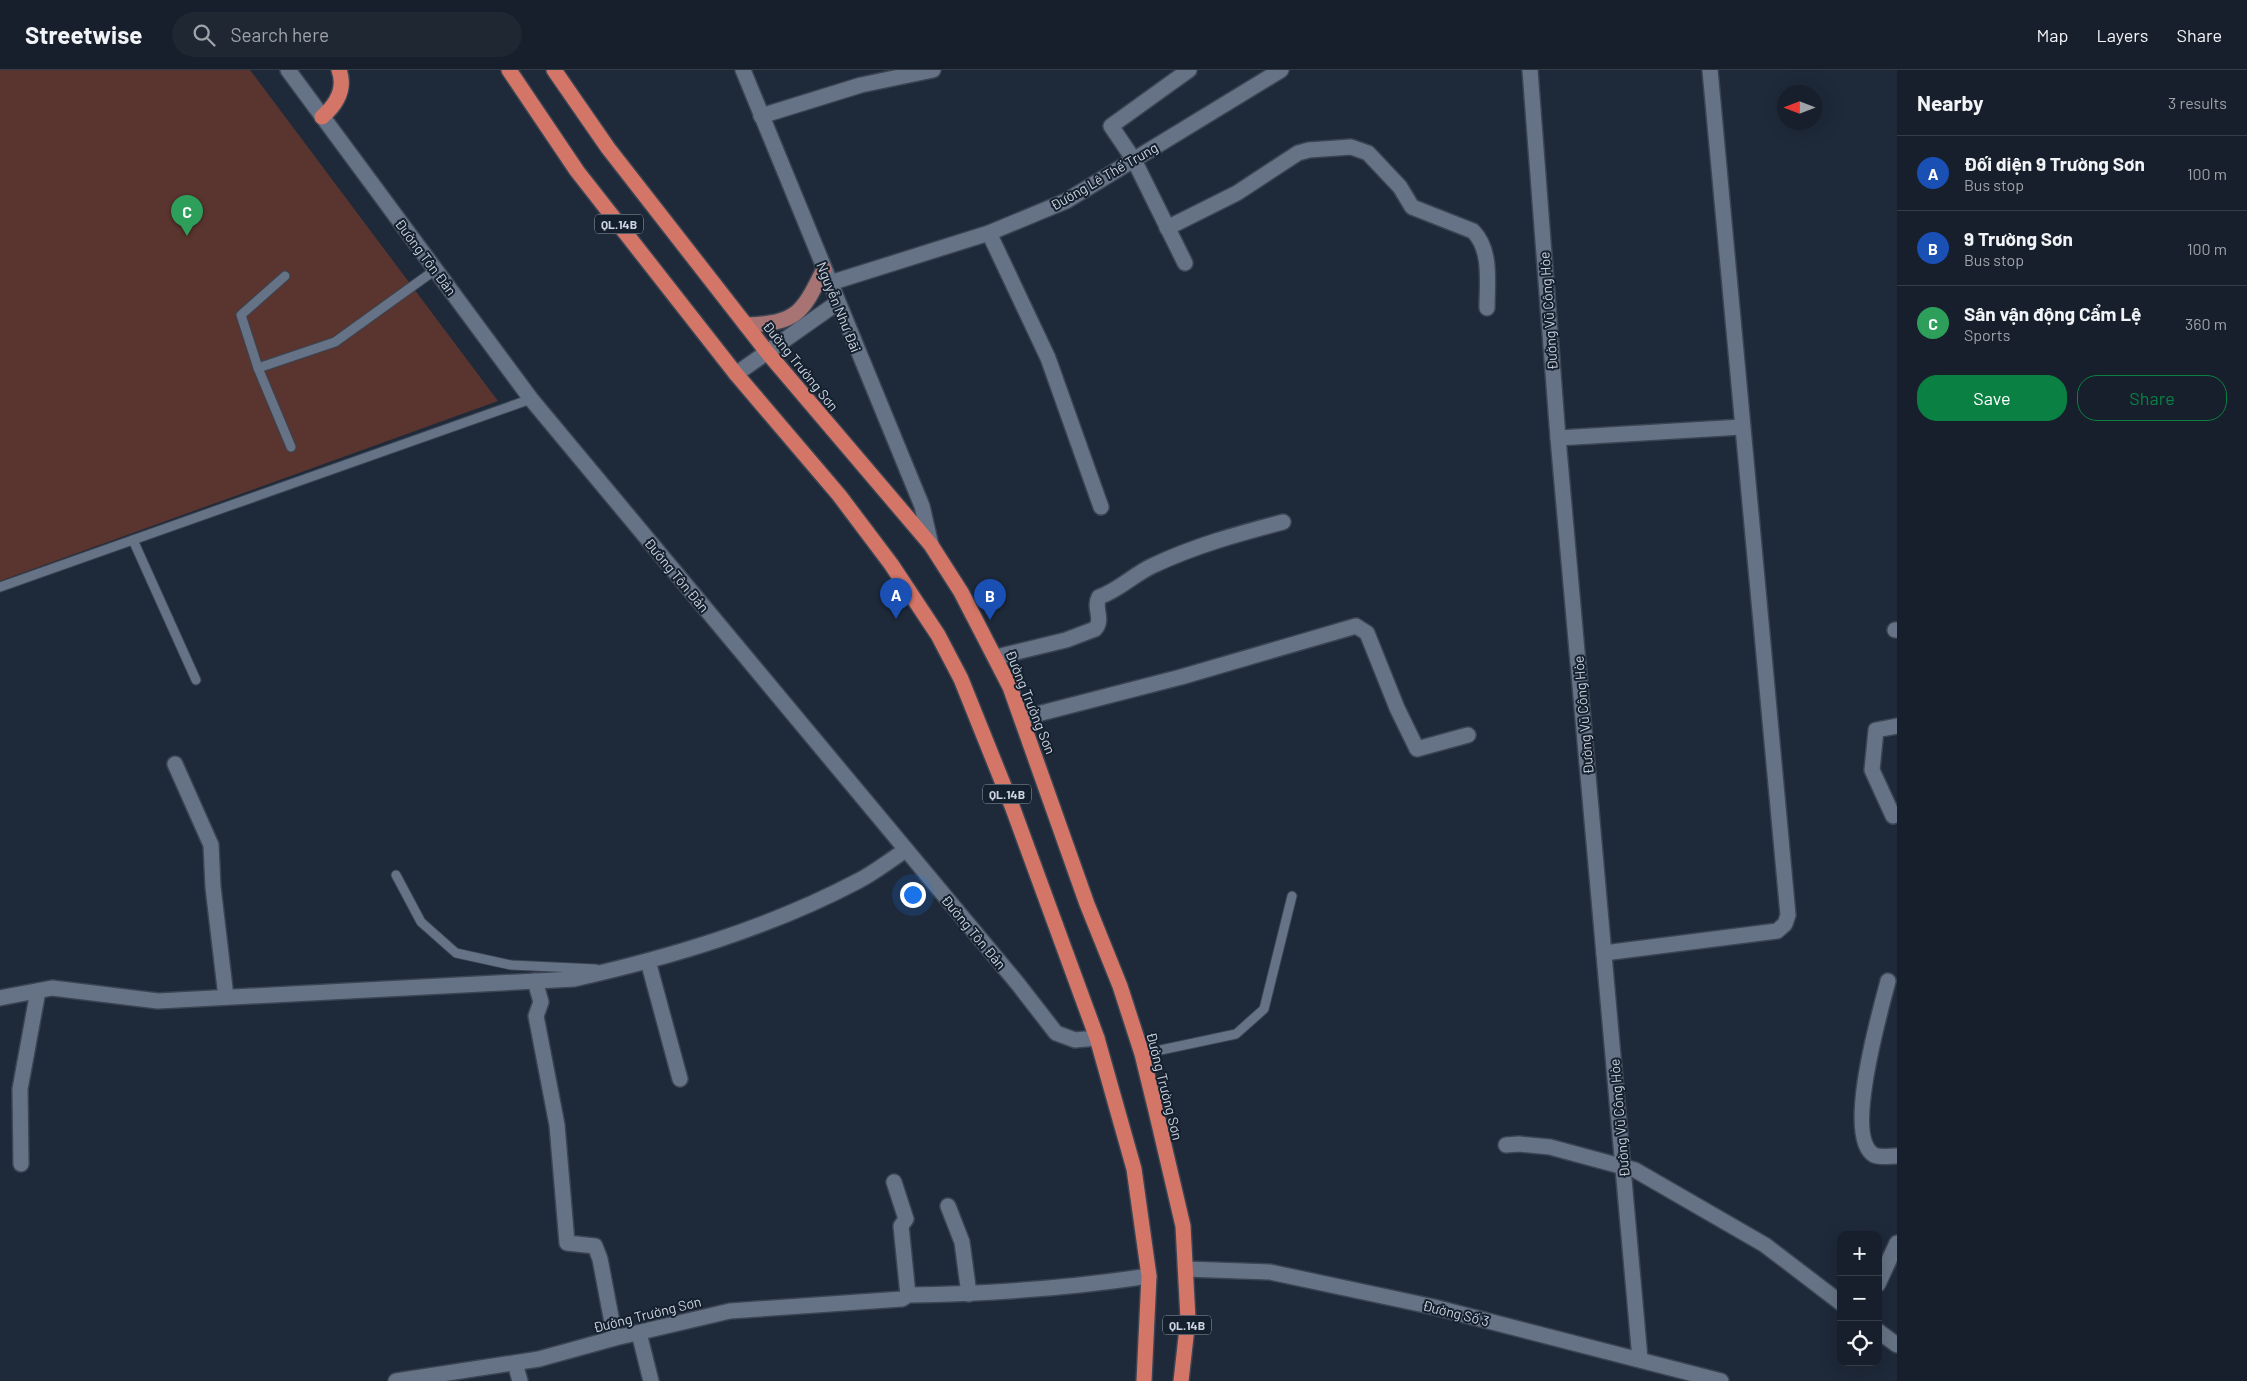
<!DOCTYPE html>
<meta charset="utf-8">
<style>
body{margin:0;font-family:Barlow,sans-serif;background:#1f2733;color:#f1f3f6}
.controls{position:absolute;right:15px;bottom:15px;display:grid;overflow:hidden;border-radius:10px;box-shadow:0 5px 20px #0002}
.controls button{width:45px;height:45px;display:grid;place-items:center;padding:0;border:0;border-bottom:1px solid #353d47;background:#161f2b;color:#f1f3f6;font:25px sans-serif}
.compass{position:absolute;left:1777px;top:15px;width:45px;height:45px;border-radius:50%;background:#161f2b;box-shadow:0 5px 20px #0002;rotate:270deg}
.you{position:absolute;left:912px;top:824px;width:18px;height:18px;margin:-12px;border:4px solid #fff;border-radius:50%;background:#1a73e8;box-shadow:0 0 0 8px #1a73e833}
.badge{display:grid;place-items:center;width:32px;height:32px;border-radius:50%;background:#0b8043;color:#fff;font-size:16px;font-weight:700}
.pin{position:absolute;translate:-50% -41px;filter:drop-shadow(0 1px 2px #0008)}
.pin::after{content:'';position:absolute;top:26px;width:18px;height:15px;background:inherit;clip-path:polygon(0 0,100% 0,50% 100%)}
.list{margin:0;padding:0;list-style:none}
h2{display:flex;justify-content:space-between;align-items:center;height:65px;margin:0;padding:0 20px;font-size:21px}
h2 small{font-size:16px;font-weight:400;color:#9ea2a9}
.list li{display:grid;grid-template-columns:32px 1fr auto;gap:15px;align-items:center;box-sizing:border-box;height:75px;padding:0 20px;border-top:1px solid #353d47}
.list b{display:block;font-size:19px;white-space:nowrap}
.list p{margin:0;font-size:16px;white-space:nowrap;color:#9ea2a9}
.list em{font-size:16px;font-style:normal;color:#9ea2a9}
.actions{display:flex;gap:10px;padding:15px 20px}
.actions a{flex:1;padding:11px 0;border:1px solid #0b8043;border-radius:20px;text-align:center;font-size:18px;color:#0b8043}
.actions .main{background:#0b8043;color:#fff}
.icon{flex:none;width:28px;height:28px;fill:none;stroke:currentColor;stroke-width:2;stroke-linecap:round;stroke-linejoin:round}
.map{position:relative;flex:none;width:1897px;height:1311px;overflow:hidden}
header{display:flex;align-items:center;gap:30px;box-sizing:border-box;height:70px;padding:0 25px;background:#161f2b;border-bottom:1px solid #353d47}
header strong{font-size:24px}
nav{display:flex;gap:28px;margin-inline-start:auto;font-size:18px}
.search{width:350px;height:45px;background:#1f2733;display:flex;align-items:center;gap:12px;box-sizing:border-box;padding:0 18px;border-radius:28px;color:#9ea2a9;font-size:19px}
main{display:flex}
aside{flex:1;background:#161f2b}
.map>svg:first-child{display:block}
</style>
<header>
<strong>Streetwise</strong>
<div class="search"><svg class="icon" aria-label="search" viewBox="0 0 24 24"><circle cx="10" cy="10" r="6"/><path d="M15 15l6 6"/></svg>Search here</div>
<nav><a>Map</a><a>Layers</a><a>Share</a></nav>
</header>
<main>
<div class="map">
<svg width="1897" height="1311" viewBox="0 0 1897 1311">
<rect width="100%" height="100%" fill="#1e2939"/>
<path fill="#5a352f" d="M0,0H250L498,331L0,511Z"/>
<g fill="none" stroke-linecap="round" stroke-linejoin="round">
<defs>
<g id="lane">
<path d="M258,298L241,245L285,206"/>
<path d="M291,377L258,298L335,272L435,200"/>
<path d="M133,470L196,610"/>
<path d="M0,517L531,329"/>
<path d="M396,805L421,852L456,883L511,895L596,899"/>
<path d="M1142,984L1236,964L1264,939L1292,826"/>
</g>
<g id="street">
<path d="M1530,0L1558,368L1640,1289"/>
<path d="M761,46L861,15L933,0"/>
<path d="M1167,158L1237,123L1298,83L1309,80L1351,77L1368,83L1400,117L1412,137L1473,161C1492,180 1487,213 1487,238"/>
<path d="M989,163L1048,288L1101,437"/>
<path d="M1185,193L1134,90L1111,56L1189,0"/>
<path d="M830,213L989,163L1066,131L1281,0"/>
<path d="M736,304L837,233"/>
<path d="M1558,368L1742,357"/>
<path d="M1895,560H1897"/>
<path d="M996,587L1066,570L1095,559C1104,549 1093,538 1099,527C1119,520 1133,505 1152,496C1194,476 1237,464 1283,452"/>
<path d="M1022,648L1181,607L1356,556L1367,563L1397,638L1417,679L1468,665"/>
<path d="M175,694L211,775L213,817L226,927"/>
<path d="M1893,746L1872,700L1876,660L1897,656"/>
<path d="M1604,883L1777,861L1785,854L1788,845L1710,0"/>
<path d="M648,891L680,1009"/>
<path d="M535,911L541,932L536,946L557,1055L567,1173L595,1176L600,1189L615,1268"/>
<path d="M1888,911C1881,939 1843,1067 1874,1085C1880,1088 1890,1086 1897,1086"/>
<path d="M0,928L52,918L158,931L574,909C671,887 769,858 858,811C874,803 890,790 906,780"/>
<path d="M1506,1075L1519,1074L1550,1077L1635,1100L1765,1175L1841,1233"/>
<path d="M21,1094L20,1019L38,921"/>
<path d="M894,1112L906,1149L901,1156L908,1225"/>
<path d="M948,1136L962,1172L969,1224"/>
<path d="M1878,1214L1897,1173"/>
<path d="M1878,1261L1897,1275"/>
<path d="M639,1263L651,1311"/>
<path d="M515,1293L520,1311"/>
<path d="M396,1311L539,1289L615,1268L730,1241L902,1229L908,1225C989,1224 1069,1218 1149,1206"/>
</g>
<g id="secondary">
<path d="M288,0L531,329L1018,914L1056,963L1075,970L1097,968"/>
<path d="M743,0L922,436L931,475"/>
<path d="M1186,1199L1270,1202L1434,1237L1721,1311"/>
</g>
<path id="primary" d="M746,255C798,253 802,243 824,199"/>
<g id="highway">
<path d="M509,0L577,101L736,304L839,425L891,494L938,565L961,609L1012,736L1097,968L1134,1099L1149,1206L1144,1311"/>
<path d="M554,0L608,78L767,282L931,475L961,522L1010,617L1087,834L1120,916L1142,984L1156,1041L1183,1156L1188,1249L1181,1311"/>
<path d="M322,47C336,35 346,19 339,0"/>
</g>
</defs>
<use href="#lane" stroke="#3a4452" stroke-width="11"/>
<use href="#street" stroke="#3a4452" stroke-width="18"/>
<use href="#secondary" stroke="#3a4452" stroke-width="18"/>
<use href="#primary" stroke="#3a4452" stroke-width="18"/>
<use href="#highway" stroke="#3a4452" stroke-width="18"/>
<use href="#lane" stroke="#667386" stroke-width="9"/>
<use href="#street" stroke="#667386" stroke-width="15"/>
<use href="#secondary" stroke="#667386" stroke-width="15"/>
<use href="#primary" stroke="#a77473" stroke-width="15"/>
<use href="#highway" stroke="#d37567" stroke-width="15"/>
</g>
<g text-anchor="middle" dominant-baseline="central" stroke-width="4" stroke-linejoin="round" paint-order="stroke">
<g fill="#15202f" stroke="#969eaa" stroke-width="1">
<rect x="595" y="144.5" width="48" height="19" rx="4"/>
<rect x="983" y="714.5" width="48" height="19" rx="4"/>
<rect x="1163" y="1245.5" width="48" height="19" rx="4"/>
</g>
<g font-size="12" font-weight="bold" fill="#cdd4df">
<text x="619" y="154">QL.14B</text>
<text x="1007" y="724">QL.14B</text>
<text x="1187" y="1255">QL.14B</text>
</g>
<g font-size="14" fill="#cdd4df" stroke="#15202f">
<text transform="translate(1104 106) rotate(-30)">Đường Lê Thế Trung</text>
<text transform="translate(426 187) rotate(53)">Đường Tôn Đản</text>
<text transform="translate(839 237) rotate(68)">Nguyễn Như Đãi</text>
<text transform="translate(1548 241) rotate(-94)">Đường Vũ Công Hòe</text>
<text transform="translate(801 296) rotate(51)">Đường Trường Sơn</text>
<text transform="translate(677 505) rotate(50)">Đường Tôn Đản</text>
<text transform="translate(1031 632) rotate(68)">Đường Trường Sơn</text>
<text transform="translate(1583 645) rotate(-95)">Đường Vũ Công Hòe</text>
<text transform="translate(974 862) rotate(50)">Đường Tôn Đản</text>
<text transform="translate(1165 1016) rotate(76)">Đường Trường Sơn</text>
<text transform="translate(1619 1048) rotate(-95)">Đường Vũ Công Hòe</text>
<text transform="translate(1456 1243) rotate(14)">Đường Số 3</text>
<text transform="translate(647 1244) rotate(-14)">Đường Trường Sơn</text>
</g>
</g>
</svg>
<div class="controls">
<button>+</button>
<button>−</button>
<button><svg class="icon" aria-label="locate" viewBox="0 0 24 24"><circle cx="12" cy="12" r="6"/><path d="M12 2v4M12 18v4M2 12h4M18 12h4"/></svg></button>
</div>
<svg class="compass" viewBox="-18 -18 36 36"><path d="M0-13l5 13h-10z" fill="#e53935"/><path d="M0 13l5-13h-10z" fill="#9ea2a9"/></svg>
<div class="you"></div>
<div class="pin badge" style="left:896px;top:549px;background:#1a4fb4">A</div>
<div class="pin badge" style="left:990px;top:550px;background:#1a4fb4">B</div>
<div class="pin badge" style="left:187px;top:166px;background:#2e9e5b">C</div>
</div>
<aside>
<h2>Nearby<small>3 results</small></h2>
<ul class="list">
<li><span class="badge" style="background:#1a4fb4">A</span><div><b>Đối diện 9 Trường Sơn</b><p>Bus stop</p></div><em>100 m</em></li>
<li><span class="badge" style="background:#1a4fb4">B</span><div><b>9 Trường Sơn</b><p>Bus stop</p></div><em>100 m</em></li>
<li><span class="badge" style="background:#2e9e5b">C</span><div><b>Sân vận động Cẩm Lệ</b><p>Sports</p></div><em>360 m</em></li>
</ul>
<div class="actions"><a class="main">Save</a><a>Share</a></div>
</aside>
</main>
